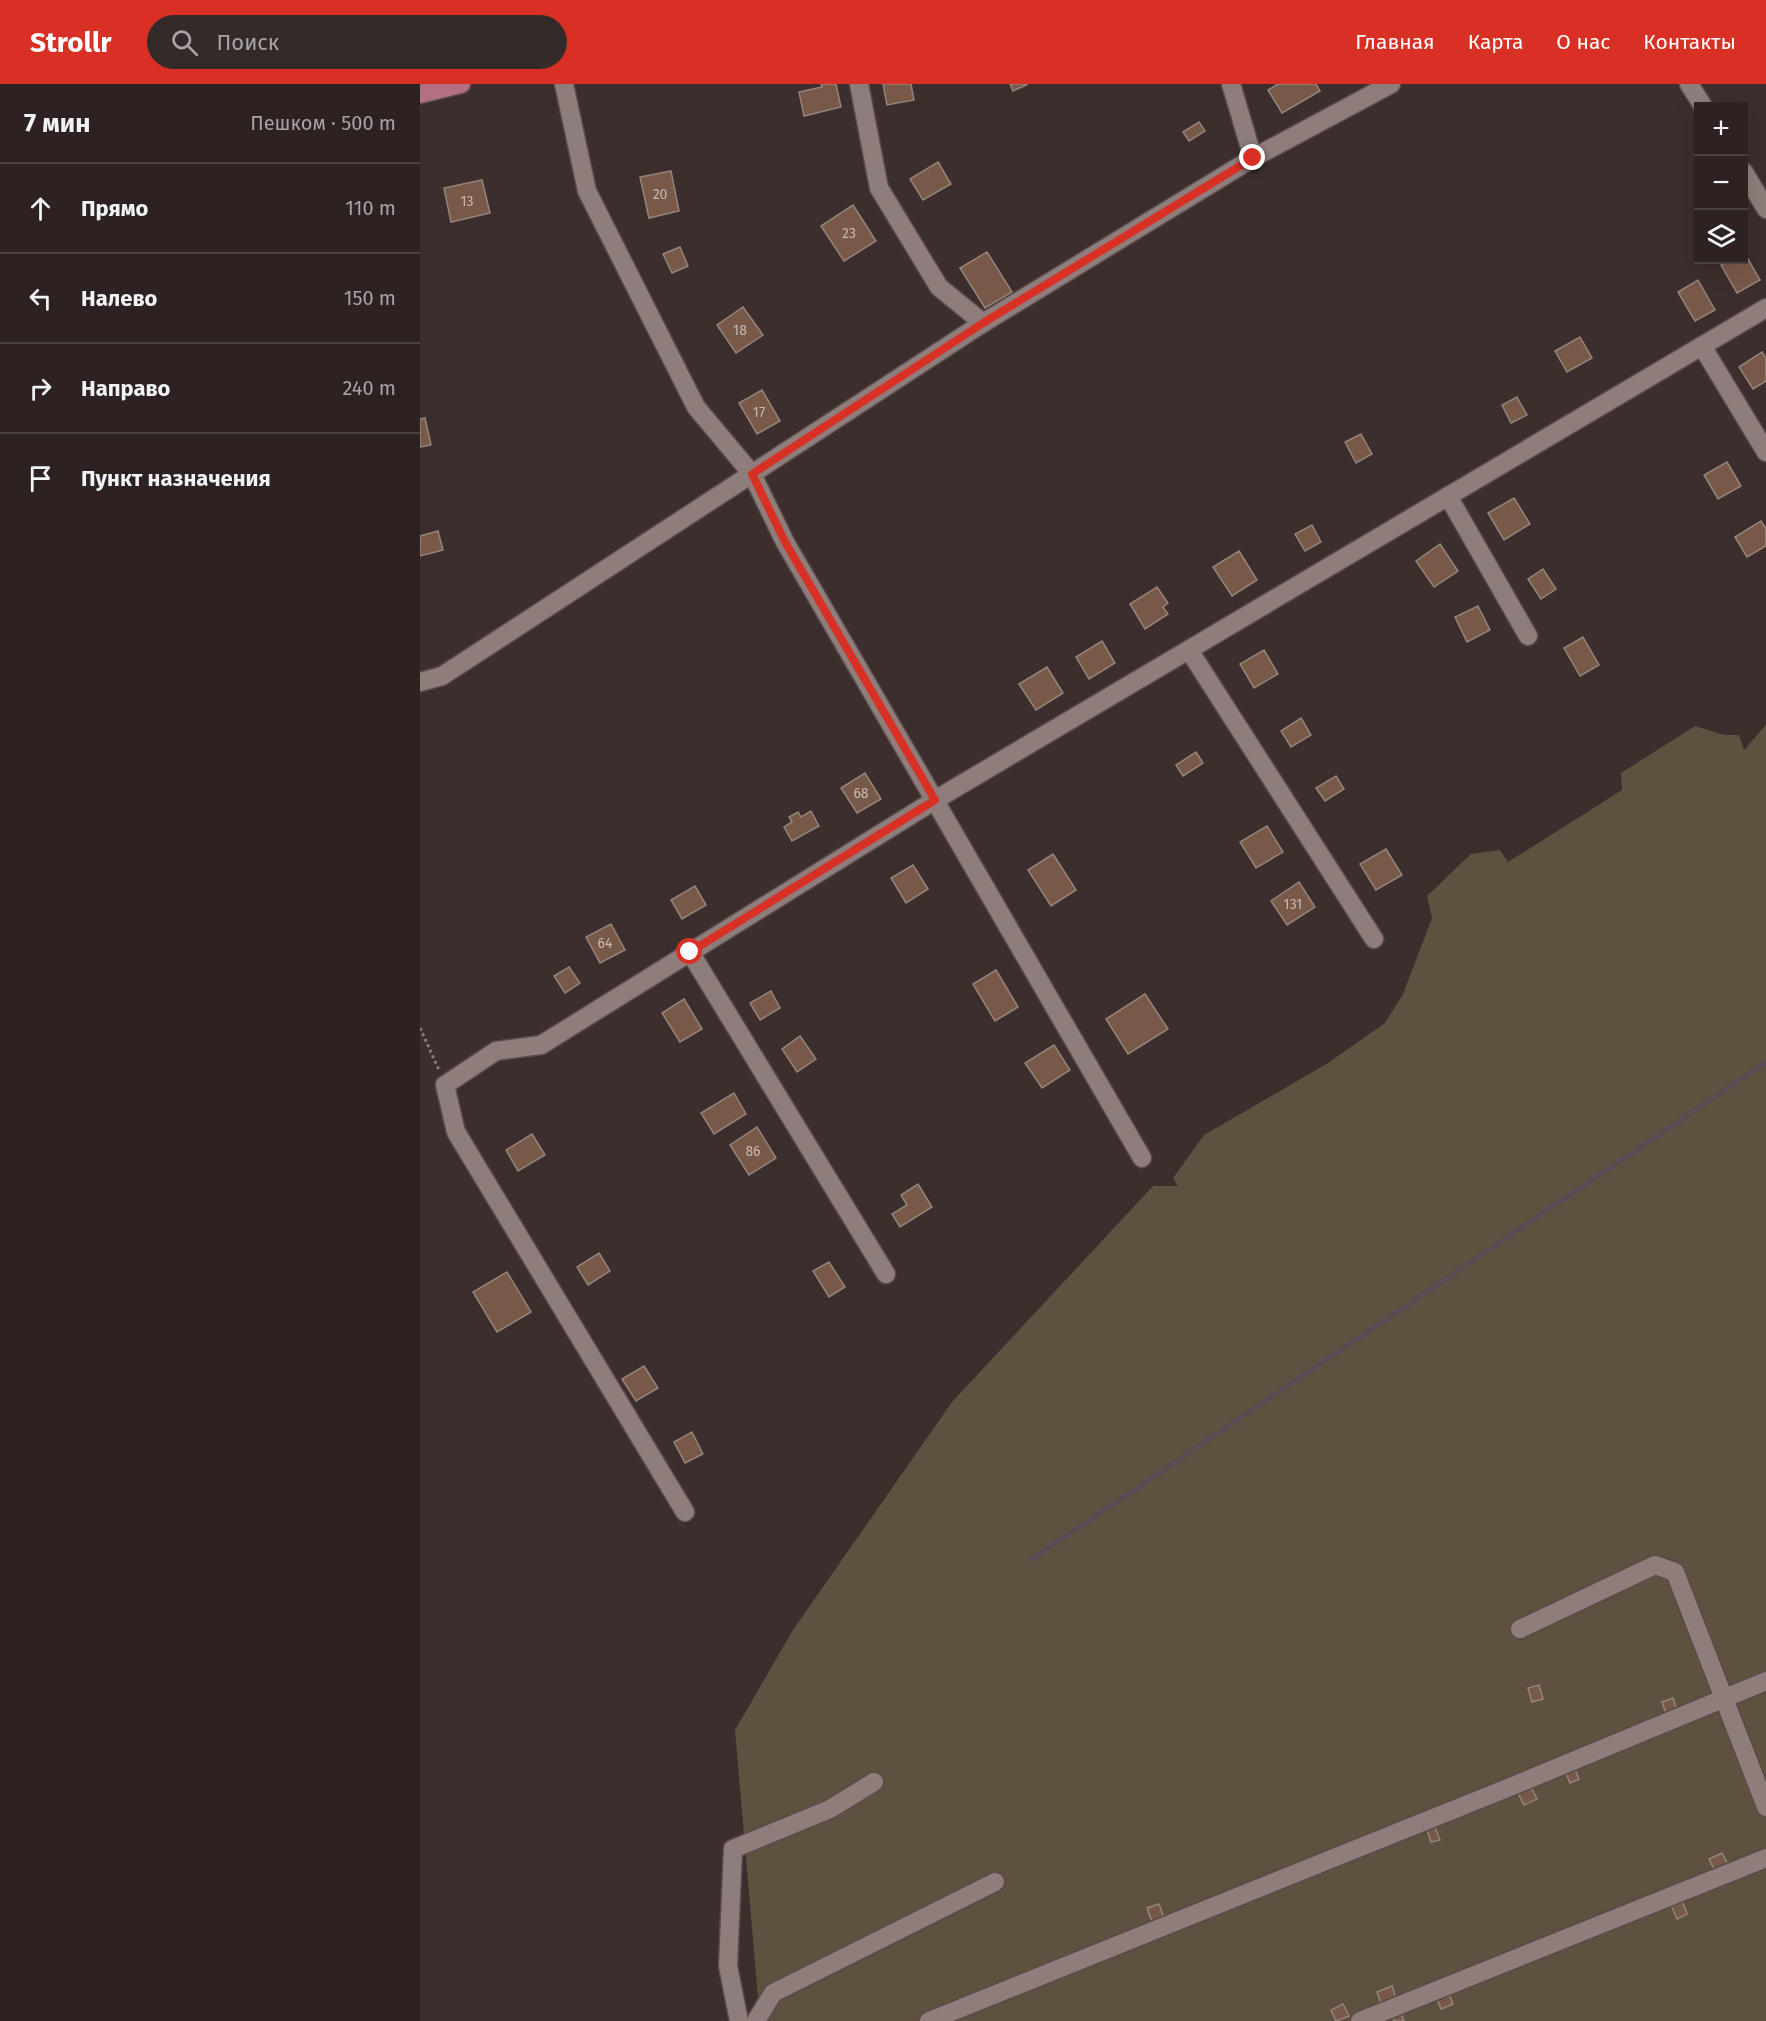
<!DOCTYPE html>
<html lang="ru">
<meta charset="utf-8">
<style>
body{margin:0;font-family:"Fira Sans",sans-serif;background:#352a2a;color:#f1f3f6}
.controls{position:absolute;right:18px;top:18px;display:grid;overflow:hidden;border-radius:0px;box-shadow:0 6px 24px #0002}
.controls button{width:54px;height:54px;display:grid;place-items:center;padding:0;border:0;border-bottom:2px solid #483f3f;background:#2d2221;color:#f1f3f6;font:30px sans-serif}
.stop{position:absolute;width:18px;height:18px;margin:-14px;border:4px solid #d93025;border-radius:50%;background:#fff}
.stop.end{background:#d93025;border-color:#fff;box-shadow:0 2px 6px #0008}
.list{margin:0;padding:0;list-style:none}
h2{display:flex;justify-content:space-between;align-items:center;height:78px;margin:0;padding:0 24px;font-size:26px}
h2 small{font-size:20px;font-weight:400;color:#a7a4a5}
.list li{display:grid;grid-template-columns:39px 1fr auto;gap:18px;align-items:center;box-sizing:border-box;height:90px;padding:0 24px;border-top:2px solid #483f3f}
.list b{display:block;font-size:22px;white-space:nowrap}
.list em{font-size:20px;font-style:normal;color:#a7a4a5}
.icon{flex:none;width:33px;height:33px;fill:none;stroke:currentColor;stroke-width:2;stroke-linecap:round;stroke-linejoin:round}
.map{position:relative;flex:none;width:1346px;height:1937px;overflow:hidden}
header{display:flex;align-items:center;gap:36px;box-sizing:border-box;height:84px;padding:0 30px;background:#d93025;color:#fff}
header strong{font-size:28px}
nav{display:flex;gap:33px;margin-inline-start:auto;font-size:21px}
.search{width:420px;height:54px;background:#352a2a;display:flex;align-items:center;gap:15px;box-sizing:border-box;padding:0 21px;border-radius:33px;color:#a7a4a5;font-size:22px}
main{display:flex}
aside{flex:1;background:#2d2221}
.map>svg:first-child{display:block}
</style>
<header>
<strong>Strollr</strong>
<div class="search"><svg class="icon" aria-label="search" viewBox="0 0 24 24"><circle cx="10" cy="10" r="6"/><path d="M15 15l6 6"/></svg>Поиск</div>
<nav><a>Главная</a><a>Карта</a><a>О нас</a><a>Контакты</a></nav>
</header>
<main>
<aside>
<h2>7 мин<small>Пешком · 500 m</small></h2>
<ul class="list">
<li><svg class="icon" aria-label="ahead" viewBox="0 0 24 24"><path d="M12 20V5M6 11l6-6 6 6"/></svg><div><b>Прямо</b></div><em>110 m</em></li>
<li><svg class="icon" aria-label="left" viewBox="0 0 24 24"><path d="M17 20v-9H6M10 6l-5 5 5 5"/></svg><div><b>Налево</b></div><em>150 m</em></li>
<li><svg class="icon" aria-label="right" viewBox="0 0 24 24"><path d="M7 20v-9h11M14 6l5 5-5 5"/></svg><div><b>Направо</b></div><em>240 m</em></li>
<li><svg class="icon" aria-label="arrive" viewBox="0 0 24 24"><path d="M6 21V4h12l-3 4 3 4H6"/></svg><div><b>Пункт назначения</b></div></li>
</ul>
</aside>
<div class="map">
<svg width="1346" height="1937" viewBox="0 0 1346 1937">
<rect width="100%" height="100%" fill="#3c2e2c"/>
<path fill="#5f5140" d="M1346,641V1937H340L315,1646L373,1546L532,1318L733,1102H758L753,1094L784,1051L908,979L965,939L983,910L1012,834L1007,812L1051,770L1080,766L1088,778L1202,706L1201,689L1275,642L1304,651H1319L1324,666Z"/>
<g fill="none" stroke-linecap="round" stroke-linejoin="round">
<path stroke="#5b4954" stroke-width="5" d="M612,1475L1346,978"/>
</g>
<g fill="#785948" stroke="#93847c" stroke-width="1.5">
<path d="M401,0H416L421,23L384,32L379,8L402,3Z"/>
<path d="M463,0H491L494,16L467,21Z"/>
<path d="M590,0H608L593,7Z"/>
<path d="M858,0H896L900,7L862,29L848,6Z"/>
<path d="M779,38L785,47L769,57L763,48Z"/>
<path d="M518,78L531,100L503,116L490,95Z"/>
<path d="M251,87L259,127L229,134L220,93Z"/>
<path d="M62,96L70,129L31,138L24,104Z"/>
<path d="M433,121L456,157L424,177L401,142Z"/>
<path d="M260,163L268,182L252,189L243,170Z"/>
<path d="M567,168L592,208L565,224L540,184Z"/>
<path d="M1324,168L1340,196L1317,209L1301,181L1311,176H1324Z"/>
<path d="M1278,196L1295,226L1275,237L1258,208Z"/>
<path d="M323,223L343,251L316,269L297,241Z"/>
<path d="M1160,253L1172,274L1147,288L1135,267Z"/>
<path d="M1342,268L1346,274V297L1333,305L1319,283Z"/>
<path d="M342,306L360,337L337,350L319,319Z"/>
<path d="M1097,313L1107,331L1091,339L1082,321Z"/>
<path d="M5,334L11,361L0,363V335Z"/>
<path d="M941,350L952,370L936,379L925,358Z"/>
<path d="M1307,378L1321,402L1298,415L1284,391Z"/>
<path d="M1094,414L1110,440L1084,456L1068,429Z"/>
<path d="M1341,437L1346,445V462L1327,473L1315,453Z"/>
<path d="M892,441L901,458L885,467L875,450Z"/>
<path d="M18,447L23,466L0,472V452Z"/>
<path d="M1020,460L1038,487L1014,503L996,477Z"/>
<path d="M819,467L837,496L812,512L793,483Z"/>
<path d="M1123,485L1136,505L1121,515L1108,495Z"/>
<path d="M737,503L748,519L743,523L748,530L725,545L710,520Z"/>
<path d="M1058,522L1070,546L1047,558L1035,533Z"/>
<path d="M1163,553L1179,581L1160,592L1144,564Z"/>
<path d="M682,557L695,579L669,595L656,573Z"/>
<path d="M844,566L858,590L834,604L820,580Z"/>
<path d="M627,583L643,609L616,626L599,600Z"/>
<path d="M881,634L891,651L871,663L861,647Z"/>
<path d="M776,668L783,679L763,692L756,681Z"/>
<path d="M445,689L461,715L437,729L421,704Z"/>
<path d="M916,692L924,705L905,717L896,704Z"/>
<path d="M391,727L399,742L372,757L364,743L372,738L369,733L378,728L381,733Z"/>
<path d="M847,742L863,768L836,784L820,758Z"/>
<path d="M966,765L982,791L956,806L940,780Z"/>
<path d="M633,770L656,806L631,822L608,786Z"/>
<path d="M493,781L508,805L486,819L471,794Z"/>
<path d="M879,798L895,823L867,841L851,817Z"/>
<path d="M275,802L286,821L262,835L251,816Z"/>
<path d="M191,840L205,866L180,879L166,853Z"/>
<path d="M149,883L160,899L145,909L134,892Z"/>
<path d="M576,886L598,923L575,937L553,900Z"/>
<path d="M351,907L360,924L340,936L330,919Z"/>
<path d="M725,910L748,945L708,970L686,935Z"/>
<path d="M264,915L282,945L260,958L242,929Z"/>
<path d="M380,952L396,975L377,988L362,965Z"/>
<path d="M634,961L650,986L622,1004L605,979Z"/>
<path d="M314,1009L326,1030L294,1050L281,1029Z"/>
<path d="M337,1043L356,1074L329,1091L310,1061Z"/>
<path d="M112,1050L125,1071L98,1087L86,1066Z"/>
<path d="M498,1100L512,1123L480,1143L472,1130L487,1121L481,1111Z"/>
<path d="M179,1169L190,1187L168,1201L157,1183Z"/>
<path d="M409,1178L425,1203L409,1213L393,1187Z"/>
<path d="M87,1188L111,1228L77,1248L53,1208Z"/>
<path d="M224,1282L238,1304L216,1317L202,1295Z"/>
<path d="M272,1348L283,1370L265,1379L254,1358Z"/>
<path d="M1119,1601L1123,1615L1112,1618L1108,1604Z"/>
<path d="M1253,1614L1257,1626L1246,1630L1242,1618Z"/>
<path d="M1154,1683L1159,1695L1150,1699L1145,1687Z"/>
<path d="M1111,1703L1117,1715L1104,1721L1098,1709Z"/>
<path d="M1015,1743L1020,1756L1011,1758L1007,1746Z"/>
<path d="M1302,1769L1308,1781L1295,1787L1289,1775Z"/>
<path d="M1262,1816L1267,1830L1257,1835L1251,1821Z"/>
<path d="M739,1820L745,1837L733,1841L727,1824Z"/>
<path d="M972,1902L977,1917L962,1922L957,1908Z"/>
<path d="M1029,1910L1033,1920L1021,1925L1017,1915Z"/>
<path d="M923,1920L929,1932L916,1937L911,1926Z"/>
<path d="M981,1929L984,1937H974L972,1932Z"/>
</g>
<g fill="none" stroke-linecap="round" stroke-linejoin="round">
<defs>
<g id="minor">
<path d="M144,0L167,107L276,323L332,390L365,458L722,1074"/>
<path d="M439,0L459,104L519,203L563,239"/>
<path d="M811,0L833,74"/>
<path d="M1269,0L1283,22"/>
<path d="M1324,88L1346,125"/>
<path d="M1282,262L1346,368"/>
<path d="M1028,412L1108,552"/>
<path d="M769,566L954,855"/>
<path d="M0,598L22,592L563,239L833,74L971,0"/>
<path d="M270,868L466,1190"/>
<path d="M265,1428L36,1048L25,1001L76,967L121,961L515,716L1346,224"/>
<path d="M1100,1545L1235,1481L1255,1488L1346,1723"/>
<path d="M319,1937L308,1882L313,1765L410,1725L454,1698"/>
<path d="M336,1937L353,1909L575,1798"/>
<path d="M509,1937L1090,1703L1346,1597"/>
<path d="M940,1937L1346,1774"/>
</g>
<path id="major" d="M0,10L41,0"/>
</defs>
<use href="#minor" stroke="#584c4b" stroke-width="21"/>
<use href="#major" stroke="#584c4b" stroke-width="21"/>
<path stroke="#877b7a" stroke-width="3" stroke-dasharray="3 3" stroke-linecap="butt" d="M0,944L19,986"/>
<use href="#minor" stroke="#8e7d7b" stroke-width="18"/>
<use href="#major" stroke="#b37082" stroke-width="18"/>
</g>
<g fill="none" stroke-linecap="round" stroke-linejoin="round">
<path stroke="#d93025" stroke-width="8" d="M270,868L515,716L365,458L332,390L563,239L833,74"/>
</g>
<g text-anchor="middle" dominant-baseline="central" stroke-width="4.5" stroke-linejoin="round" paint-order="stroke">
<g font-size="14" fill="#c5b7b2">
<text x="240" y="110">20</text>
<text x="47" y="117">13</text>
<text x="429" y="149">23</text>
<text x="320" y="246">18</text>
<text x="339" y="328">17</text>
<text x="441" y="709">68</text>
<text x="873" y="820">131</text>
<text x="185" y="859">64</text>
<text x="333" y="1067">86</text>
</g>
</g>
</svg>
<div class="controls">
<button>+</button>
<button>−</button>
<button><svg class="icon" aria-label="layers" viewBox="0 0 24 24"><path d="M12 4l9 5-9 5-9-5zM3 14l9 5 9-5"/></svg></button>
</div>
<div class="stop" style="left:270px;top:868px"></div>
<div class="stop end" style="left:833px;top:74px"></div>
</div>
</main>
